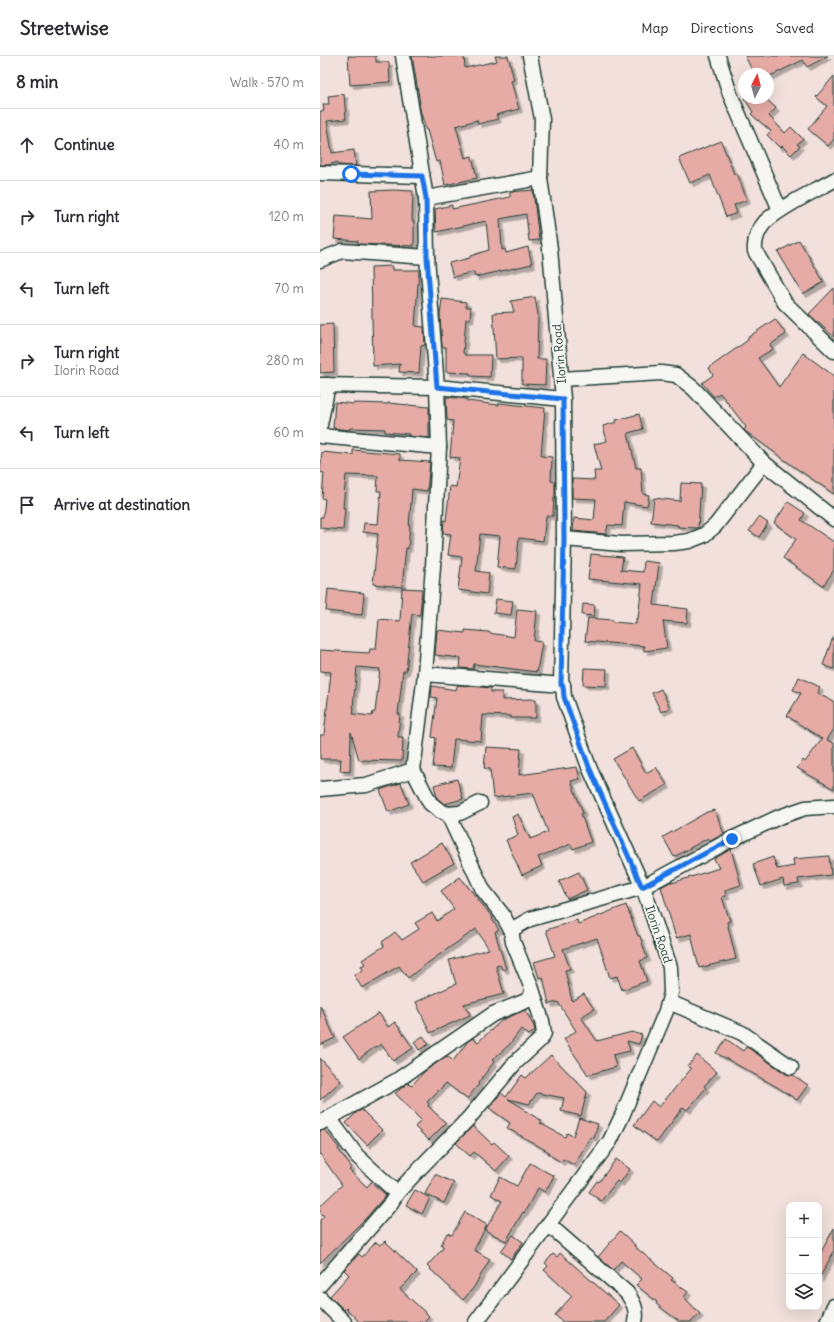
<!DOCTYPE html>
<meta charset="utf-8">
<style>
body{margin:0;font-family:Delius,sans-serif;background:#f7f7f7;color:#2b2b33}
.controls{position:absolute;right:12px;bottom:12px;display:grid;overflow:hidden;border-radius:8px;box-shadow:0 4px 16px #0002}
.controls button{width:36px;height:36px;display:grid;place-items:center;padding:0;border:0;border-bottom:1px solid #e1e1e2;background:#fff;color:#2b2b33;font:20px sans-serif}
.compass{position:absolute;left:418px;top:12px;width:36px;height:36px;border-radius:50%;background:#fff;box-shadow:0 4px 16px #0002;rotate:6deg}
.stop{position:absolute;width:12px;height:12px;margin:-9px;border:3px solid #1a73e8;border-radius:50%;background:#fff}
.stop.end{background:#1a73e8;border-color:#fff;box-shadow:0 1px 4px #0008}
.list{margin:0;padding:0;list-style:none}
h2{display:flex;justify-content:space-between;align-items:center;height:52px;margin:0;padding:0 16px;font-size:17px}
h2 small{font-size:13px;font-weight:400;color:#7c7c81}
.list li{display:grid;grid-template-columns:26px 1fr auto;gap:12px;align-items:center;box-sizing:border-box;height:72px;padding:0 16px;border-top:1px solid #e1e1e2}
.list b{display:block;font-size:15px;white-space:nowrap}
.list p{margin:0;font-size:13px;white-space:nowrap;color:#7c7c81}
.list em{font-size:13px;font-style:normal;color:#7c7c81}
.icon{flex:none;width:22px;height:22px;fill:none;stroke:currentColor;stroke-width:2;stroke-linecap:round;stroke-linejoin:round}
.map{position:relative;flex:none;width:514px;height:1266px;overflow:hidden}
header{display:flex;align-items:center;gap:24px;box-sizing:border-box;height:56px;padding:0 20px;background:#fff;border-bottom:1px solid #e1e1e2}
header strong{font-size:19px}
nav{display:flex;gap:22px;margin-inline-start:auto;font-size:14px}
main{display:flex}
aside{flex:1;background:#fff}
.map>svg:first-child{display:block}
</style>
<header>
<strong>Streetwise</strong>
<nav><a>Map</a><a>Directions</a><a>Saved</a></nav>
</header>
<main>
<aside>
<h2>8 min<small>Walk · 570 m</small></h2>
<ul class="list">
<li><svg class="icon" aria-label="ahead" viewBox="0 0 24 24"><path d="M12 20V5M6 11l6-6 6 6"/></svg><div><b>Continue</b></div><em>40 m</em></li>
<li><svg class="icon" aria-label="right" viewBox="0 0 24 24"><path d="M7 20v-9h11M14 6l5 5-5 5"/></svg><div><b>Turn right</b></div><em>120 m</em></li>
<li><svg class="icon" aria-label="left" viewBox="0 0 24 24"><path d="M17 20v-9H6M10 6l-5 5 5 5"/></svg><div><b>Turn left</b></div><em>70 m</em></li>
<li><svg class="icon" aria-label="right" viewBox="0 0 24 24"><path d="M7 20v-9h11M14 6l5 5-5 5"/></svg><div><b>Turn right</b><p>Ilorin Road</p></div><em>280 m</em></li>
<li><svg class="icon" aria-label="left" viewBox="0 0 24 24"><path d="M17 20v-9H6M10 6l-5 5 5 5"/></svg><div><b>Turn left</b></div><em>60 m</em></li>
<li><svg class="icon" aria-label="arrive" viewBox="0 0 24 24"><path d="M6 21V4h12l-3 4 3 4H6"/></svg><div><b>Arrive at destination</b></div></li>
</ul>
</aside>
<div class="map">
<svg width="514" height="1266" viewBox="0 0 514 1266">
<defs>
<filter id="shadow"><feDropShadow dx="3.5" dy="3.5" stdDeviation="0" flood-color="#0004"/></filter>
</defs>
<rect width="100%" height="100%" fill="#f1e0db"/>
<filter id="ink" filterUnits="userSpaceOnUse"><feTurbulence type="fractalNoise" baseFrequency=".025" numOctaves="2"/><feDisplacementMap in="SourceGraphic" scale="8" xChannelSelector="R" yChannelSelector="G"/><feConvolveMatrix kernelMatrix="1 2 1 2 8 2 1 2 1" color-interpolation-filters="sRGB"/></filter>
<g filter="url(#ink)">
<g fill="#e6aba5" stroke="#1f3d34" fill-rule="evenodd" filter="url(#shadow)">
<path d="M28,0H56V6H69L70,26L30,29Z"/>
<path d="M92,0H144L145,12L177,5L175,0H188L194,24L191,25L199,53L176,59L178,63L158,68L157,64L136,70L145,102L152,100L157,122L125,129L120,105L116,106L107,74H106L101,57L99,48L100,47Z"/>
<path d="M425,0H508L487,11L483,4L448,21V18H434Z"/>
<path d="M514,20V83L508,90L488,73L507,50L496,41Z"/>
<path d="M24,38L26,63L7,65L12,97L34,94L36,110L19,109L18,106L8,109H0V55H4L3,48H9L8,40Z"/>
<path d="M424,42H445L456,52L449,60L465,77L471,71L483,83L477,88L480,90L471,99L462,90L460,92L447,79L451,75L431,58L433,56Z"/>
<path d="M401,85L414,118L417,117L427,144L414,149L417,157L406,161L390,119L370,127L359,102Z"/>
<path d="M73,134L93,135L92,165H94V190L38,188V185L14,183L16,160L52,163L51,135Z"/>
<path d="M213,134L219,184L209,185L206,158L180,163L182,194L185,193L186,197L208,191L212,208L155,221L154,216L133,221L129,207L150,202V200L169,194L166,165L116,176L115,153L132,149V153L190,141V136Z"/>
<path d="M479,184L504,226L483,238L458,196Z"/>
<path d="M72,210V214H99L95,270L104,271L105,289L101,290L99,317L79,316L80,308L53,310L51,211Z"/>
<path d="M514,232V281L489,258Z"/>
<path d="M215,241L218,259L217,303H226L225,329L202,328V302L176,303L173,257L194,256L191,245Z"/>
<path d="M122,243L146,246V251H151L150,263H146L143,297L145,298V299H171L170,321L150,320V317L126,316V291H122L120,260Z"/>
<path d="M455,263L466,278L450,289L453,293L438,302L459,331L483,297L514,320V438L473,410L425,375L424,374L426,371L400,337L394,341L382,327L393,319L389,312L428,284L427,282Z"/>
<path d="M13,268L14,316L0,317V269Z"/>
<path d="M126,341L147,343V345L179,349V347L225,352L221,400L232,401L231,425L235,426V442H234L233,460H226L223,485L199,482L196,513L177,511L180,480L160,478L156,515L169,517L167,538L138,534L142,501L128,499L131,478L123,477L124,464L126,465L130,430L136,431L140,402L130,401L133,365L127,364Z"/>
<path d="M15,346L34,348V347L68,348V347L109,351V382L88,380L89,378L65,376V373L30,372L29,374L13,372Z"/>
<path d="M319,358L323,373L308,377L316,412H321L323,438L329,439L327,450L304,446L302,470L288,469L286,478L253,475L254,462L274,464L276,443L252,442V423L275,424L274,415H281L274,388L287,385L283,370L297,366L296,364Z"/>
<path d="M33,394L80,398V404L110,406L107,435L92,433L89,471H90L88,493L86,492L82,531L53,528L58,478L43,476L44,467L58,468L61,435H57L58,420L26,419L23,452H25L23,474L0,472V461H3L5,443L2,442L4,417L0,416L2,396L33,399Z"/>
<path d="M361,427L381,428L378,472L358,471V469L331,466L334,442L360,445Z"/>
<path d="M468,446L485,457L481,464L514,486V514L503,530L463,502L476,483L454,467Z"/>
<path d="M439,461L448,467L439,481L429,475Z"/>
<path d="M271,498L303,501L301,514L323,516L324,505L339,507L334,549L368,553L367,567L343,565L347,592L324,595V590L265,585L268,562L293,564V566L316,568V562H318L322,528L268,523Z"/>
<path d="M82,532L102,533L100,559L92,558L86,615H83L78,658H80L78,681H83L82,705L39,704L31,676L30,716L20,715L21,703H0V679H4L11,616L0,615V594L49,597L50,593H56L59,563L80,565ZM37,611L60,613L55,656H53L52,660L33,658L34,651H33Z"/>
<path d="M8,533L44,537L42,559L6,555Z"/>
<path d="M176,543L193,545L191,559L174,557Z"/>
<path d="M263,548L275,549L274,560L262,559Z"/>
<path d="M197,553L217,555L214,585L222,586L217,616L154,608L153,613L140,612L141,602L115,599L117,574L145,577V574L169,576V577L194,581Z"/>
<path d="M513,581H514V613L503,609Z"/>
<path d="M264,612L287,613L286,630L263,629Z"/>
<path d="M479,621L500,631L497,637L514,646V673L507,684L514,687V733L477,712L483,704L485,706L502,683L467,660L481,637L473,634Z"/>
<path d="M138,629L171,632V636H182V644L216,643V662H191V660L163,659L161,685L134,683L131,712L113,711L116,682L112,681L117,642L111,641L112,630L136,634L137,630Z"/>
<path d="M341,633L350,652L341,656L332,637Z"/>
<path d="M166,691L201,693L199,719L257,711L260,723L251,725L263,757L261,758L271,786L253,793L251,788L218,801L222,810L202,819L186,784L198,779L192,761L198,758L210,783L228,776L213,737L173,742L170,713L164,712Z"/>
<path d="M312,692L326,717L336,711L347,729L319,745L293,703Z"/>
<path d="M137,723L143,743L124,748L117,742L114,729Z"/>
<path d="M81,727L89,748L68,756L60,734Z"/>
<path d="M395,754L404,778L390,785L388,782L354,801L343,781L387,756Z"/>
<path d="M122,787L134,807L103,825L90,806Z"/>
<path d="M411,793L421,829L405,834L406,840L402,841L410,865L407,866L416,903L379,912L371,878L356,882L341,831L352,825V827L399,812L394,803Z"/>
<path d="M509,800L511,819L478,823L479,828L464,830L463,823L441,830L433,808L453,801L457,813L474,810L473,803Z"/>
<path d="M259,816L267,834L247,843L239,825Z"/>
<path d="M140,821L173,862L172,863L179,874L175,876L186,913L183,914L180,909L176,910L184,938L144,948L150,959L110,977L96,946L136,928L129,904L169,893L156,873L102,911L88,922L79,910L42,932L34,919L43,914L41,910L45,908L42,904L64,890L62,886L75,876L82,884L99,873L95,867L112,857L117,865L134,853L121,835Z"/>
<path d="M306,849L318,880H320L327,902L320,905L327,925L302,934L297,920L290,922L277,882L243,893L250,913L245,914L252,945L264,938L274,953L261,961L277,985L312,976L322,979L319,988L307,985L310,995L293,999L296,1011L268,1019L244,983L256,975L238,946L229,948L223,921L219,922L214,906L235,900L226,874L257,864L258,868Z"/>
<path d="M0,949L15,982L0,989Z"/>
<path d="M205,954L214,970L215,975L209,979L201,973L189,989L172,1004L174,1006L158,1027L159,1028L147,1043L126,1027L107,1046L109,1048L108,1050L126,1067L109,1084L95,1071L101,1064L75,1037L88,1027L91,1030L105,1015L127,1000L133,1005L148,985L153,982L158,986L182,964Z"/>
<path d="M59,957L68,971L75,966L93,992L73,1005L61,988L57,991L56,990L39,1003L23,981Z"/>
<path d="M103,980L109,988L99,994L94,986Z"/>
<path d="M406,983L423,995L426,991L430,993L466,1018L473,1019L488,1029L477,1044L457,1031L396,997Z"/>
<path d="M231,999L267,1036L261,1060L241,1055L244,1042L217,1037L209,1048L188,1043L205,1053L204,1054L222,1065L220,1067L245,1081L247,1077L253,1080L259,1062L278,1068L274,1082L270,1081L254,1109L243,1103L241,1106L228,1098L229,1096L187,1072L190,1067L169,1052L181,1037L186,1041L202,1019L206,1022Z"/>
<path d="M377,999L397,1016L384,1030L386,1032L367,1054L363,1051L337,1086L314,1069L332,1045L339,1051L371,1013L368,1010Z"/>
<path d="M0,1002L21,1025L0,1044Z"/>
<path d="M42,1054L62,1074L47,1089L26,1067L37,1056Z"/>
<path d="M153,1070L172,1088L174,1086L189,1100L176,1115L154,1096L150,1100L136,1087Z"/>
<path d="M5,1074L19,1092L18,1093L32,1112L29,1114L47,1131L51,1126L66,1139L46,1162L0,1207V1164L4,1160L0,1156V1150L22,1129L0,1098V1075Z"/>
<path d="M296,1103L310,1113L300,1127L297,1125L281,1145L269,1136L277,1125L279,1126Z"/>
<path d="M210,1107L234,1120L225,1136L218,1132L204,1157L203,1156L186,1185L165,1174L182,1145L171,1139L180,1121L197,1130Z"/>
<path d="M115,1118L134,1127L124,1147L105,1138Z"/>
<path d="M95,1134L110,1142L102,1158L86,1149Z"/>
<path d="M145,1156L167,1169L154,1194L170,1203L154,1231L143,1244L107,1210L124,1191L121,1189L127,1177L132,1179Z"/>
<path d="M514,1172V1195L499,1223V1200Z"/>
<path d="M300,1175L315,1189L314,1190L353,1222L351,1224L368,1236L364,1241L380,1258L371,1266H360L336,1248L337,1246L316,1229L322,1223L301,1205L293,1214L278,1201Z"/>
<path d="M193,1179L203,1186L191,1203L181,1195Z"/>
<path d="M65,1185L97,1216L80,1233L109,1260L104,1266H39L26,1252L24,1254L10,1240L29,1219L24,1214L39,1198L42,1201L56,1186L60,1189Z"/>
<path d="M240,1197L299,1249L284,1266H243L235,1259L252,1240L224,1214L228,1210L225,1207L233,1198L237,1201Z"/>
</g>
<g fill="none" stroke-linecap="round" stroke-linejoin="round">
<defs>
<g id="minor">
<path d="M83,0L106,142L107,201L117,331L119,391L113,510L105,618L93,714L110,747L120,755L128,758L140,757L160,747"/>
<path d="M398,0L410,38L460,154"/>
<path d="M0,117L102,120"/>
<path d="M514,124C493,136 462,150 445,166C438,174 434,184 435,195L465,247L514,295"/>
<path d="M106,142L220,122"/>
<path d="M0,204L22,195L107,201"/>
<path d="M241,323L341,317L356,319L373,332L444,407L514,463"/>
<path d="M0,329L117,331L243,343"/>
<path d="M0,369L6,339L7,329"/>
<path d="M0,380L119,391"/>
<path d="M244,483L301,488L354,487L369,485L384,479L395,470L444,407"/>
<path d="M105,618L243,629"/>
<path d="M0,733L46,729L93,714"/>
<path d="M191,874L210,863L323,831L412,783L459,761L485,752L514,750"/>
<path d="M349,946L422,977L471,1011"/>
<path d="M9,1062L37,1100L77,1137"/>
<path d="M0,1067L76,1025L173,958L206,945L213,937"/>
<path d="M229,1169L307,1237C313,1246 318,1254 315,1266"/>
<path d="M0,1229L71,1147L77,1137L100,1112L148,1063L195,1007L221,983L224,977L222,965L211,930L193,886L191,874L182,858L163,834L128,758"/>
<path d="M0,1242L24,1266"/>
<path d="M156,1266L290,1085L302,1060L346,955L351,937L350,911L323,831L269,711L244,641L243,629H241L244,483L243,343L230,193L220,122L222,63L210,0"/>
<path d="M507,1266L514,1250"/>
</g>
</defs>
<use href="#minor" stroke="#1f3d34" stroke-width="17"/>
<use href="#minor" stroke="#f6f6f2" stroke-width="14"/>
</g>
</g>
<g fill="none" stroke-linecap="round" stroke-linejoin="round" filter="url(#ink)">
<path stroke="#1a73e8" stroke-width="5" d="M31,118L102,120L106,142L107,201L117,331L243,343L244,483L241,629L243,630L244,641L269,711L322,831L412,783"/>
</g>
<g text-anchor="middle" dominant-baseline="central" stroke-width="3.5" stroke-linejoin="round" paint-order="stroke">
<g font-size="12" fill="#1f3d34" stroke="#f6f6f2">
<text transform="translate(239 298) rotate(-95)">Ilorin Road</text>
<text transform="translate(339 878) rotate(71)">Ilorin Road</text>
</g>
</g>
</svg>
<div class="controls">
<button>+</button>
<button>−</button>
<button><svg class="icon" aria-label="layers" viewBox="0 0 24 24"><path d="M12 4l9 5-9 5-9-5zM3 14l9 5 9-5"/></svg></button>
</div>
<svg class="compass" viewBox="-18 -18 36 36"><path d="M0-13l5 13h-10z" fill="#e53935"/><path d="M0 13l5-13h-10z" fill="#7c7c81"/></svg>
<div class="stop" style="left:31px;top:118px"></div>
<div class="stop end" style="left:412px;top:783px"></div>
</div>
</main>
